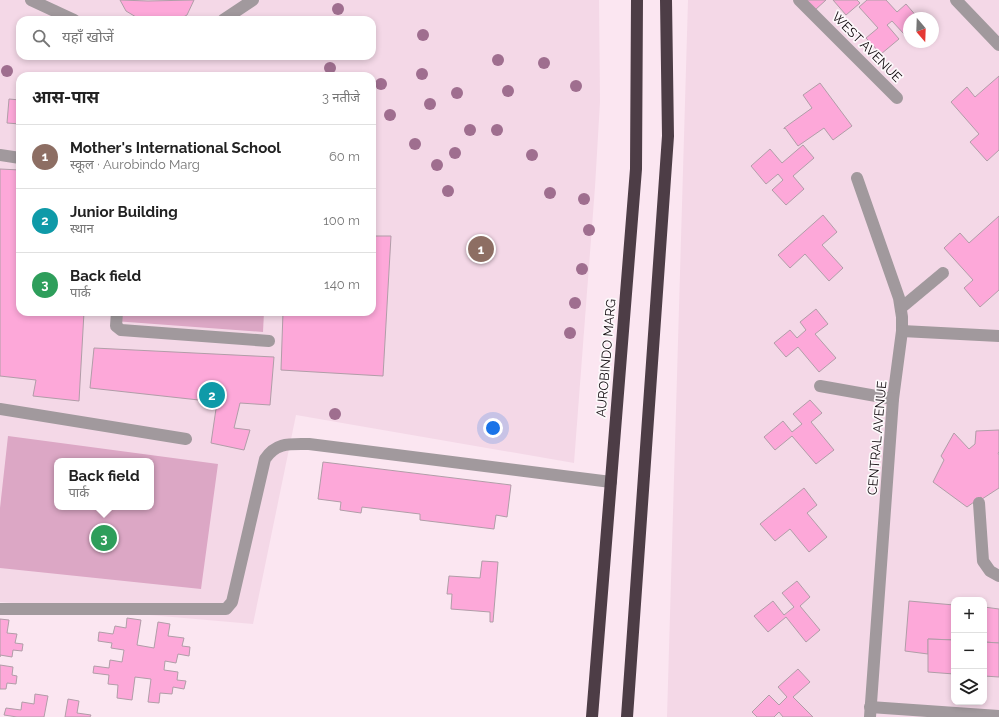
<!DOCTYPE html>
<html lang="hi">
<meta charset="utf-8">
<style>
body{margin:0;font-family:Raleway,"Noto Sans Devanagari",sans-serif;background:#f6f6f6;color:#222}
.controls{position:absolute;right:12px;bottom:12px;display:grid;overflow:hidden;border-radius:8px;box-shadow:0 2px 6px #0003}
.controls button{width:36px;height:36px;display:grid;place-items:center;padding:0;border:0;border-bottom:1px solid #e0e0e0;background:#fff;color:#222;font:20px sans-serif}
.compass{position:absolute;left:903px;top:12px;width:36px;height:36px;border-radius:50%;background:#fff;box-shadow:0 2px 6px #0003;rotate:161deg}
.you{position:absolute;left:493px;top:428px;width:14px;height:14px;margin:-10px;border:3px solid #fff;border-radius:50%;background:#1a73e8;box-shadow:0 0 0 6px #1a73e833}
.badge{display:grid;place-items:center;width:26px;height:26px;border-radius:50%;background:#ae3284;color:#fff;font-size:13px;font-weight:700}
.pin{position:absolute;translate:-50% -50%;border:2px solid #fff;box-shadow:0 1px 4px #0006}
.popup{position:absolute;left:54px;top:458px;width:100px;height:52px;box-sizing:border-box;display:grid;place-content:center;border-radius:8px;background:#fff;filter:drop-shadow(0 1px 3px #0005);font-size:13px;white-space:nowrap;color:#767676}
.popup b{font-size:15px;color:#222}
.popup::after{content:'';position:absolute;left:50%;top:100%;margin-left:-8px;border:8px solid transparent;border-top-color:#fff}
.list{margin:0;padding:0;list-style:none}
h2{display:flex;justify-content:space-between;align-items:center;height:52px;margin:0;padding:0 16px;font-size:17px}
h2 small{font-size:13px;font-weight:400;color:#767676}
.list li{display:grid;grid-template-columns:26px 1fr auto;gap:12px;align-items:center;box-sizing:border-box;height:64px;padding:0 16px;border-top:1px solid #e0e0e0}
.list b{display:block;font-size:15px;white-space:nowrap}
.list p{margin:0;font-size:13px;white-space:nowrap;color:#767676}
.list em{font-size:13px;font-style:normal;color:#767676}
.icon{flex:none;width:22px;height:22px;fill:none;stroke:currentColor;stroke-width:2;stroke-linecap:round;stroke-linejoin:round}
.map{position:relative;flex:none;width:999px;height:717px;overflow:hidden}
.search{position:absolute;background:#fff;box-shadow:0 2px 6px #0003;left:16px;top:16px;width:360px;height:44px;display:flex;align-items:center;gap:10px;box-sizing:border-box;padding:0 14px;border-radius:12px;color:#767676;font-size:15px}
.panel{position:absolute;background:#fff;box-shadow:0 2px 6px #0003;left:16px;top:72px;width:360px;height:244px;border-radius:12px}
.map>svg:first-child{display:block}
</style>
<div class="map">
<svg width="999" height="717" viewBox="0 0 999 717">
<rect width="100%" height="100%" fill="#fbe6f1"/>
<g fill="#f4d8e7" fill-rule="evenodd">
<path d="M0,0H599L600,102L595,187L574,463L296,415L253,624L0,602ZM20,20H372V56H20ZM20,76H372V312H20ZM57,461H151V507H57Z"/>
<path d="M688,0H999V717H667ZM909,18H933V42H909ZM954,600H984V702H954Z"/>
</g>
<g fill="#dca7c5" fill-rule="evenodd">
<path d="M115,312H264L263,332L114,321Z"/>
<path d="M8,436L218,464L201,589L0,568V508ZM57,461H151V507H57Z"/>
</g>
<g fill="#fda8d9" stroke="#b19da8">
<path d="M120,0L148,1L194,0L187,15L178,20H141L126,11Z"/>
<path d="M806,0H826L815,10Z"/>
<path d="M833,0H857L860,3L846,15Z"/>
<path d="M867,0H886L897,12L906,4L918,18H909V30L904,34L892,21L887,25L899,39L881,54L866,38L878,28L859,7Z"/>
<path d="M999,76V150L987,161L970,142L979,134L951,102L967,87L975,97Z"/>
<path d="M820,83L852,126L833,140L824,128L798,146L785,128L784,129V128L812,108L803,95Z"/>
<path d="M9,99L20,100V124L7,123Z"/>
<path d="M803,145L814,158L793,176L804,189L786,205L772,190L783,180L778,174L766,184L751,166L770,149L782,163Z"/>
<path d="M0,169L20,170V312H84L79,401L33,396L36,380L0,376Z"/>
<path d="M823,215L837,232L822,245L843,268L829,281L805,254L790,268L778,255Z"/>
<path d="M999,216V290L980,307L964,288L973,280L944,248L960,233L969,243Z"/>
<path d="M372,236H391L383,376L281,370L283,312H372Z"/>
<path d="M816,309L828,324L815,334L836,358L819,372L798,347L786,357L774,343L790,330L797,338L806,330L800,322Z"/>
<path d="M94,348L274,357L270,405L240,403L234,428L250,430L244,450L211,443L217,402L90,388Z"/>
<path d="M810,400L822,413L811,422L834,450L816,464L792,436L775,450L764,437L783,421L792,432L802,424L793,414Z"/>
<path d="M999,430V452L998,453L999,455V488L982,499L981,497L967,507L933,482L944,460L941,456L954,433L969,449L975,444L976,431Z"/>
<path d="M323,462L511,485L507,517L496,515L494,529L420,520V514L362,507L361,513L340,510L341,502L318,499Z"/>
<path d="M804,488L817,505L807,513L827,537L809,552L790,529L775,541L760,524Z"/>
<path d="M482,561L498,562L493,622H490V612L451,609L452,594H447L449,576L480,578Z"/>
<path d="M797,581L810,597L800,606L820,630L806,642L786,617L768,632L754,616L773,601L784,615L794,607L782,593Z"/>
<path d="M909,601L954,605V640L928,639V654L905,651Z"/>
<path d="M984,607L999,609V643L984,642Z"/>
<path d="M127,618L141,620L137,645L154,648L158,622L170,624L168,636L184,638L182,646L190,647L189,656L178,654L176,663L165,661L164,670L178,672L177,680L186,681L184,689L173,687L172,694L160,693L159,703L148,702L151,679L135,677L132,700L117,698L118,685L108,684L109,675L93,673L94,666L109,668L110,660L122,662L124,650L111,648L112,643L98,641L99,632L113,634L115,626L126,628Z"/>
<path d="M0,619L9,620L7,633L17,634L15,643L23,644L22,651L13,650L12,657L0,655V657Z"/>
<path d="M928,639L954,640V674L928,672Z"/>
<path d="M984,642L999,643V677L984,676Z"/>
<path d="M0,665L13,667L12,675L17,676L16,684L7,683L6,689H0Z"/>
<path d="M798,669L810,682L793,697L813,717H783L779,712L774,717H757L752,712L769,695L779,705L787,697L778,687Z"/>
<path d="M35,694L48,696L44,717H17L4,715L6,708L21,710L22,702L34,704Z"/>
<path d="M68,699L79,701L77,713L91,715L90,717H65Z"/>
</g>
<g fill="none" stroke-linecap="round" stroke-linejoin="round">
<g stroke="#a1999d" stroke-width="12">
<path d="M31,0L74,20"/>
<path d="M799,0L897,98"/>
<path d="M956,0L999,45"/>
<path d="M223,20L253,0"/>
<path d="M0,155L20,158"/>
<path d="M857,178L899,298L902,317V331L893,399L870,717"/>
<path d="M901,308L943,273"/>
<path d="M117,312L116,326L121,330L269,341"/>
<path d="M902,331L999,336"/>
<path d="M820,386L893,399"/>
<path d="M0,409L186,439"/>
<path d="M979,503L983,561L990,571L999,576"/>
<path d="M0,609H226L232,602L265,459C276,442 290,444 309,444L611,482"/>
<path d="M870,707L999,716"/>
</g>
<g stroke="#4d3d46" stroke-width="12">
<path d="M592,717L636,169L637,0"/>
<path d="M627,717L668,136L666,0"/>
</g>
</g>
<g fill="#9f6e8f">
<circle cx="338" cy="9" r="6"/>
<circle cx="423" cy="35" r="6"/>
<circle cx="498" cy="60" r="6"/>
<circle cx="544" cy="63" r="6"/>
<circle cx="330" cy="68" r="6"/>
<circle cx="7" cy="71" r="6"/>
<circle cx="422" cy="74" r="6"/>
<circle cx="381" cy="84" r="6"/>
<circle cx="576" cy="86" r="6"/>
<circle cx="508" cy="91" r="6"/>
<circle cx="457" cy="93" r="6"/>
<circle cx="430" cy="104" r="6"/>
<circle cx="390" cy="115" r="6"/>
<circle cx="470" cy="130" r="6"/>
<circle cx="497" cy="130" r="6"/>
<circle cx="415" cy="144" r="6"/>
<circle cx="455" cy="153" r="6"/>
<circle cx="532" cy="155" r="6"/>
<circle cx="437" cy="165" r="6"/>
<circle cx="448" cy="191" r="6"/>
<circle cx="550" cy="193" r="6"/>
<circle cx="584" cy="199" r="6"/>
<circle cx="589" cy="230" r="6"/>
<circle cx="582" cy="269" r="6"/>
<circle cx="575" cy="303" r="6"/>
<circle cx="570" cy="333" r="6"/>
<circle cx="335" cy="414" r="6"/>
</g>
<g text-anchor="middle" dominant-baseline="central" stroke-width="3.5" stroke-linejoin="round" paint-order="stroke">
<g font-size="13" fill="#110a0e" stroke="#fdf9fb">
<text transform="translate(867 47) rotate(45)">WEST AVENUE</text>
<text transform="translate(606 358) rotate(-85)">AUROBINDO MARG</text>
<text transform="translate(877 438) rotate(-85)">CENTRAL AVENUE</text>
</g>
</g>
</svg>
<div class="controls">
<button>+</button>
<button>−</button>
<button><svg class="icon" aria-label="layers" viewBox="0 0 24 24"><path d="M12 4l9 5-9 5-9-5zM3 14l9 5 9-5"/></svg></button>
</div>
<svg class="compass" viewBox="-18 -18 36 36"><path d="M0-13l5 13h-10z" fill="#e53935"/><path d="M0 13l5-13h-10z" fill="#767676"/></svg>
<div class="you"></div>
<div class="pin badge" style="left:481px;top:249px;background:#8d6e63">1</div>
<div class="pin badge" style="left:212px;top:395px;background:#0f9aa8">2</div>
<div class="pin badge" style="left:104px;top:538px;background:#2e9e5b">3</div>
<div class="popup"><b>Back field</b>पार्क</div>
<div class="search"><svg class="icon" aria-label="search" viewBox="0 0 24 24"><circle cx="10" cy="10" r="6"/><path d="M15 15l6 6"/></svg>यहाँ खोजें</div>
<section class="panel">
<h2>आस-पास<small>3 नतीजे</small></h2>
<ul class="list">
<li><span class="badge" style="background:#8d6e63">1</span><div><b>Mother's International School</b><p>स्कूल · Aurobindo Marg</p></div><em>60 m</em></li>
<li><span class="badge" style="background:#0f9aa8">2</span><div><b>Junior Building</b><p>स्थान</p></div><em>100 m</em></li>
<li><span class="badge" style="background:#2e9e5b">3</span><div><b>Back field</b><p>पार्क</p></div><em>140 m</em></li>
</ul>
</section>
</div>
